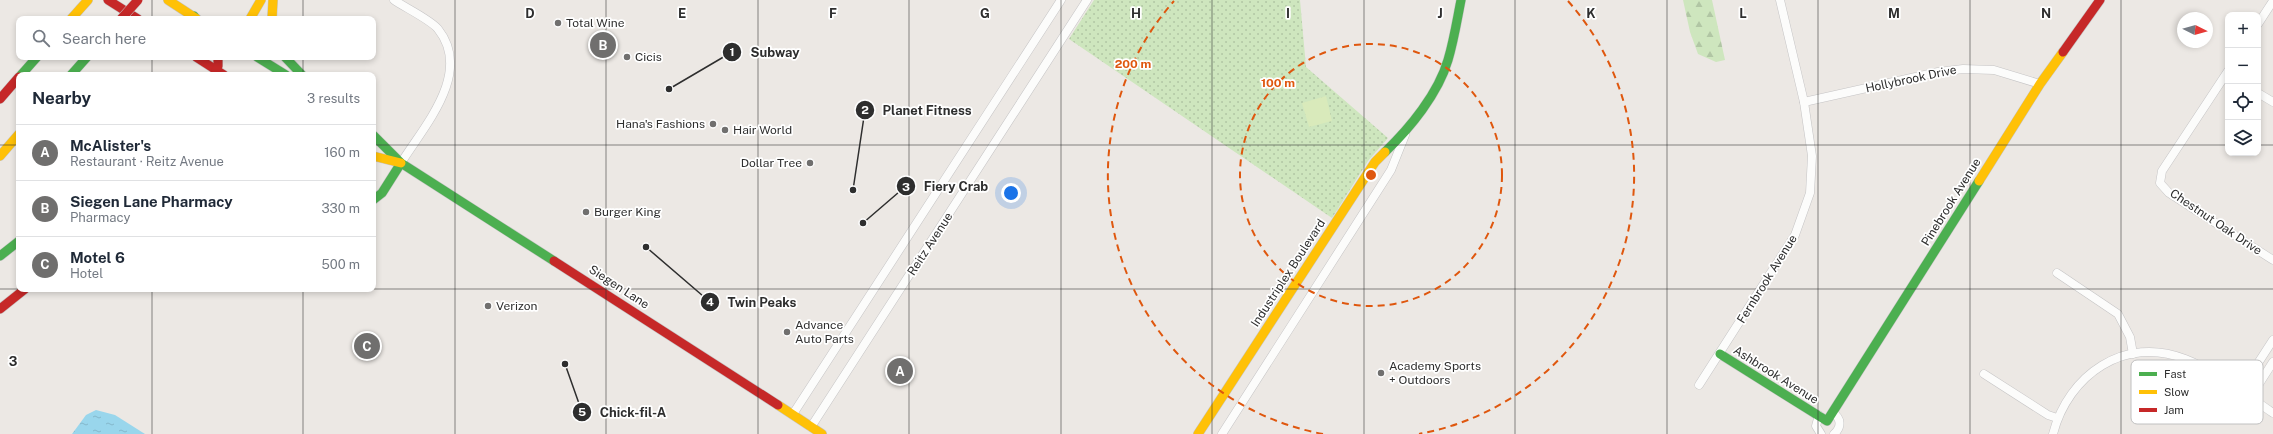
<!DOCTYPE html>
<meta charset="utf-8">
<style>
body{margin:0;font-family:"Public Sans",sans-serif;background:#f2f2f3;color:#1f2937}
.controls{position:absolute;right:12px;top:12px;display:grid;overflow:hidden;border-radius:8px;box-shadow:0 2px 6px #0003}
.controls button{width:36px;height:36px;display:grid;place-items:center;padding:0;border:0;border-bottom:1px solid #e0e1e3;background:#fff;color:#1f2937;font:20px sans-serif}
.compass{position:absolute;left:2177px;top:12px;width:36px;height:36px;border-radius:50%;background:#fff;box-shadow:0 2px 6px #0003;rotate:95deg}
.you{position:absolute;left:1011px;top:193px;width:14px;height:14px;margin:-10px;border:3px solid #fff;border-radius:50%;background:#1a73e8;box-shadow:0 0 0 6px #1a73e833}
.badge{display:grid;place-items:center;width:26px;height:26px;border-radius:50%;background:#706f6e;color:#fff;font-size:13px;font-weight:700}
.pin{position:absolute;translate:-50% -50%;border:2px solid #fff;box-shadow:0 1px 4px #0006}
.list{margin:0;padding:0;list-style:none}
h2{display:flex;justify-content:space-between;align-items:center;height:52px;margin:0;padding:0 16px;font-size:17px}
h2 small{font-size:13px;font-weight:400;color:#747a83}
.list li{display:grid;grid-template-columns:26px 1fr auto;gap:12px;align-items:center;box-sizing:border-box;height:56px;padding:0 16px;border-top:1px solid #e0e1e3}
.list b{display:block;font-size:15px;white-space:nowrap}
.list p{margin:0;font-size:13px;white-space:nowrap;color:#747a83}
.list em{font-size:13px;font-style:normal;color:#747a83}
.icon{flex:none;width:22px;height:22px;fill:none;stroke:currentColor;stroke-width:2;stroke-linecap:round;stroke-linejoin:round}
.map{position:relative;flex:none;width:2273px;height:434px;overflow:hidden}
.search{position:absolute;background:#fff;box-shadow:0 2px 6px #0003;left:16px;top:16px;width:360px;height:44px;display:flex;align-items:center;gap:10px;box-sizing:border-box;padding:0 14px;border-radius:8px;color:#747a83;font-size:15px}
.panel{position:absolute;background:#fff;box-shadow:0 2px 6px #0003;left:16px;top:72px;width:360px;height:220px;border-radius:8px}
.map>svg:first-child{display:block}
</style>
<div class="map">
<svg width="2273" height="434" viewBox="0 0 2273 434">
<defs>
<pattern id="forest-firs" width="22" height="20" patternUnits="userSpaceOnUse"><rect width="22" height="20" fill="#cee6be"/><path d="M5 1l3.5 6h-7zM16 11l3.5 6h-7z" fill="#b1c6a4"/></pattern>
<pattern id="park-dots" width="8" height="8" patternUnits="userSpaceOnUse"><rect width="8" height="8" fill="#cee6be"/><path d="M2 2h.1M6 6h.1" fill="none" stroke="#b1c6a4" stroke-width="1.8" stroke-linecap="round"/></pattern>
<pattern id="water-ripples" width="26" height="14" patternUnits="userSpaceOnUse"><rect width="26" height="14" fill="#99d6ec"/><path d="M2 4q2-2 4 0t4 0M15 11q2-2 4 0t4 0" fill="none" stroke="#84b8cb"/></pattern>
</defs>
<rect width="100%" height="100%" fill="#ece8e4"/>
<path fill="url(#forest-firs)" d="M1683,0H1712L1725,60L1716,62L1698,54L1690,32Z"/>
<path fill="url(#park-dots)" d="M1094,0H1300L1306,67L1388,138L1368,161L1332,218L1069,39Z"/>
<path fill="#d9eabb" d="M1326,96L1332,121L1309,127L1302,103Z"/>
<path fill="url(#water-ripples)" d="M96,410L115,415L145,434H72L86,415Z"/>
<g fill="none" stroke-linecap="round" stroke-linejoin="round">
<defs>
<g id="street">
<path d="M394,0C404,7 431,20 438,29C473,73 424,126 401,163"/>
<path d="M2258,24L2273,1"/>
<path d="M2228,71L2162,171L2160,183L2169,193L2273,260"/>
<path d="M2258,93L2273,102"/>
<path d="M1804,102L1938,72L1963,69L1994,70L2040,84"/>
<path d="M2057,273L2118,314L2130,337L2133,354"/>
<path d="M1984,374L2048,415L2057,418"/>
<path d="M1699,385L1795,235L1810,193L1812,156L1804,102L1780,0"/>
<path d="M2240,391L2273,340"/>
<path d="M2250,398L2273,362"/>
<path d="M1833,413C1841,418 1842,427 1834,434"/>
<path d="M793,414L1061,0"/>
<path d="M1819,415L1816,426L1821,434"/>
<path d="M811,427L1087,0"/>
<path d="M1222,434L1391,170L1405,135"/>
<path d="M2053,434C2068,375 2125,335 2185,359C2216,371 2245,394 2273,413"/>
</g>
<g id="fast">
<path d="M194,16L196,19"/>
<path d="M257,57L286,75"/>
<path d="M285,57L302,75"/>
<path d="M21,75L37,57"/>
<path d="M71,75L87,57"/>
<path d="M373,135L401,163L554,261"/>
<path d="M1385,152C1410,128 1438,94 1448,60C1454,40 1457,20 1461,0"/>
<path d="M373,200L382,193L401,163"/>
<path d="M0,256L19,241"/>
<path d="M1720,354L1827,421L1979,181"/>
</g>
<g id="slow">
<path d="M168,0L197,19"/>
<path d="M71,19L88,0"/>
<path d="M250,19L261,0"/>
<path d="M272,19L273,0"/>
<path d="M0,156L19,134"/>
<path d="M373,156L401,163"/>
<path d="M1979,181L2040,84L2063,52"/>
<path d="M778,405L822,434"/>
<path d="M1198,434L1375,162L1385,152"/>
</g>
<g id="jam">
<path d="M108,0L138,19"/>
<path d="M2063,52L2100,0"/>
<path d="M196,57L224,75"/>
<path d="M214,75L218,66V57"/>
<path d="M0,99L19,77"/>
<path d="M554,261L778,405"/>
<path d="M0,309L25,289"/>
</g>
</defs>
<use href="#street" stroke="#c5c4c5" stroke-width="9"/>
<use href="#fast" stroke="#c5c4c5" stroke-width="10"/>
<use href="#slow" stroke="#c5c4c5" stroke-width="10"/>
<use href="#jam" stroke="#c5c4c5" stroke-width="10"/>
<use href="#street" stroke="#fcfcfb" stroke-width="8"/>
<use href="#fast" stroke="#4caf50" stroke-width="9"/>
<use href="#slow" stroke="#ffc107" stroke-width="9"/>
<use href="#jam" stroke="#c62828" stroke-width="9"/>
<defs>
<path id="jam-bridge" d="M121,19L138,0"/>
</defs>
<use href="#jam-bridge" stroke="#c6c5c4" stroke-width="10" stroke-linecap="butt"/>
<use href="#jam-bridge" stroke="#c62828" stroke-width="9"/>
</g>
<path fill="none" stroke="#2e2e2e" stroke-width="1" stroke-opacity="0.55" d="M152,0V19M303,0V19M455,0V434M606,0V434M758,0V434M909,0V434M1061,0V434M1212,0V434M1364,0V434M1515,0V434M1667,0V434M1818,0V434M1970,0V434M2121,0V434M152,57V75M303,57V75M0,145H19M373,145H2228M2258,145H2273M0,289H2273M152,289V434M303,289V434"/>
<g fill="none" stroke="#df570e" stroke-width="2" stroke-dasharray="7 5">
<circle cx="1371" cy="175" r="131"/>
<path d="M1323 434A263 263 0 0 1 1174 1M1568 1A263 263 0 0 1 1419 434"/>
</g>
<g fill="#706f6e" stroke="#fff" stroke-width="1.5">
<circle cx="558" cy="23" r="4"/>
<circle cx="627" cy="57" r="4"/>
<circle cx="713" cy="124" r="4"/>
<circle cx="725" cy="130" r="4"/>
<circle cx="810" cy="163" r="4"/>
<circle cx="586" cy="212" r="4"/>
<circle cx="488" cy="306" r="4"/>
<circle cx="787" cy="332" r="4"/>
<circle cx="1381" cy="373" r="4"/>
</g>
<g text-anchor="middle" dominant-baseline="central" stroke-width="3.5" stroke-linejoin="round" paint-order="stroke">
<g font-size="12" fill="#2e2e2e" stroke="#fff" text-anchor="start">
<text x="566" y="23">Total Wine</text>
<text x="635" y="57">Cicis</text>
<text x="705" y="124" text-anchor="end">Hana's Fashions</text>
<text x="733" y="130">Hair World</text>
<text x="802" y="163" text-anchor="end">Dollar Tree</text>
<text x="594" y="212">Burger King</text>
<text x="496" y="306">Verizon</text>
<text x="795" y="325">Advance<tspan x="795" dy="14">Auto Parts</tspan></text>
<text x="1389" y="366">Academy Sports<tspan x="1389" dy="14">+ Outdoors</tspan></text>
</g>
<g font-size="12" fill="#2e2e2e" stroke="#fff">
<text transform="translate(1911 79) rotate(-12)">Hollybrook Drive</text>
<text transform="translate(1951 202) rotate(-58)">Pinebrook Avenue</text>
<text transform="translate(2216 222) rotate(34)">Chestnut Oak Drive</text>
<text transform="translate(930 244) rotate(-57)">Reitz Avenue</text>
<text transform="translate(1288 273) rotate(-57)">Industriplex Boulevard</text>
<text transform="translate(1767 279) rotate(-58)">Fernbrook Avenue</text>
<text transform="translate(619 287) rotate(33)">Siegen Lane</text>
<text transform="translate(1776 375) rotate(32)">Ashbrook Avenue</text>
</g>
</g>
<rect x="2131" y="360" width="132" height="64" rx="6" fill="#fff" stroke="#c0c0c0" stroke-width="1"/>
<rect x="2139" y="372" width="18" height="4" fill="#4caf50"/>
<rect x="2139" y="390" width="18" height="4" fill="#ffc107"/>
<rect x="2139" y="408" width="18" height="4" fill="#c62828"/>
<g font-size="11" fill="#2e2e2e">
<text x="2164" y="378">Fast</text>
<text x="2164" y="396">Slow</text>
<text x="2164" y="414">Jam</text>
</g>
<g font-size="13" text-anchor="middle" font-weight="bold" fill="#2e2e2e" stroke="#fff" stroke-width="3.5" stroke-linejoin="round" paint-order="stroke">
<text x="530" y="18">D</text>
<text x="682" y="18">E</text>
<text x="833" y="18">F</text>
<text x="985" y="18">G</text>
<text x="1136" y="18">H</text>
<text x="1288" y="18">I</text>
<text x="1440" y="18">J</text>
<text x="1591" y="18">K</text>
<text x="1743" y="18">L</text>
<text x="1894" y="18">M</text>
<text x="2046" y="18">N</text>
<text x="13" y="366">3</text>
</g>
<circle cx="1371" cy="175" r="6" fill="#df570e" stroke="#fff" stroke-width="2"/>
<g font-size="12" text-anchor="middle" font-weight="bold" fill="#df570e" stroke="#fff" stroke-width="3.5" stroke-linejoin="round" paint-order="stroke">
<text x="1133" y="68">200 m</text>
<text x="1278" y="87">100 m</text>
</g>
<path fill="none" stroke="#2e2e2e" stroke-width="1.5" d="M669 89L732 52M853 190L865 110M863 223L906 186M646 247L710 302M565 364L582 412"/>
<g fill="#2e2e2e" stroke="#fff" stroke-width="1.5">
<circle cx="669" cy="89" r="4"/>
<circle cx="853" cy="190" r="4"/>
<circle cx="863" cy="223" r="4"/>
<circle cx="646" cy="247" r="4"/>
<circle cx="565" cy="364" r="4"/>
<circle cx="732" cy="52" r="10"/>
<circle cx="865" cy="110" r="10"/>
<circle cx="906" cy="186" r="10"/>
<circle cx="710" cy="302" r="10"/>
<circle cx="582" cy="412" r="10"/>
</g>
<g font-size="12" text-anchor="middle" font-weight="bold" fill="#fff">
<text x="732" y="56">1</text>
<text x="865" y="114">2</text>
<text x="906" y="191">3</text>
<text x="710" y="306">4</text>
<text x="582" y="416">5</text>
</g>
<g font-size="13" text-anchor="middle" font-weight="bold" fill="#2e2e2e" stroke="#fff" stroke-width="3.5" stroke-linejoin="round" paint-order="stroke">
<text x="775" y="57">Subway</text>
<text x="927" y="115">Planet Fitness</text>
<text x="956" y="191">Fiery Crab</text>
<text x="762" y="307">Twin Peaks</text>
<text x="633" y="417">Chick-fil-A</text>
</g>
</svg>
<div class="controls">
<button>+</button>
<button>−</button>
<button><svg class="icon" aria-label="locate" viewBox="0 0 24 24"><circle cx="12" cy="12" r="6"/><path d="M12 2v4M12 18v4M2 12h4M18 12h4"/></svg></button>
<button><svg class="icon" aria-label="layers" viewBox="0 0 24 24"><path d="M12 4l9 5-9 5-9-5zM3 14l9 5 9-5"/></svg></button>
</div>
<svg class="compass" viewBox="-18 -18 36 36"><path d="M0-13l5 13h-10z" fill="#e53935"/><path d="M0 13l5-13h-10z" fill="#747a83"/></svg>
<div class="you"></div>
<div class="pin badge" style="left:900px;top:371px">A</div>
<div class="pin badge" style="left:603px;top:45px">B</div>
<div class="pin badge" style="left:367px;top:346px">C</div>
<div class="search"><svg class="icon" aria-label="search" viewBox="0 0 24 24"><circle cx="10" cy="10" r="6"/><path d="M15 15l6 6"/></svg>Search here</div>
<section class="panel">
<h2>Nearby<small>3 results</small></h2>
<ul class="list">
<li><span class="badge">A</span><div><b>McAlister's</b><p>Restaurant · Reitz Avenue</p></div><em>160 m</em></li>
<li><span class="badge">B</span><div><b>Siegen Lane Pharmacy</b><p>Pharmacy</p></div><em>330 m</em></li>
<li><span class="badge">C</span><div><b>Motel 6</b><p>Hotel</p></div><em>500 m</em></li>
</ul>
</section>
</div>
